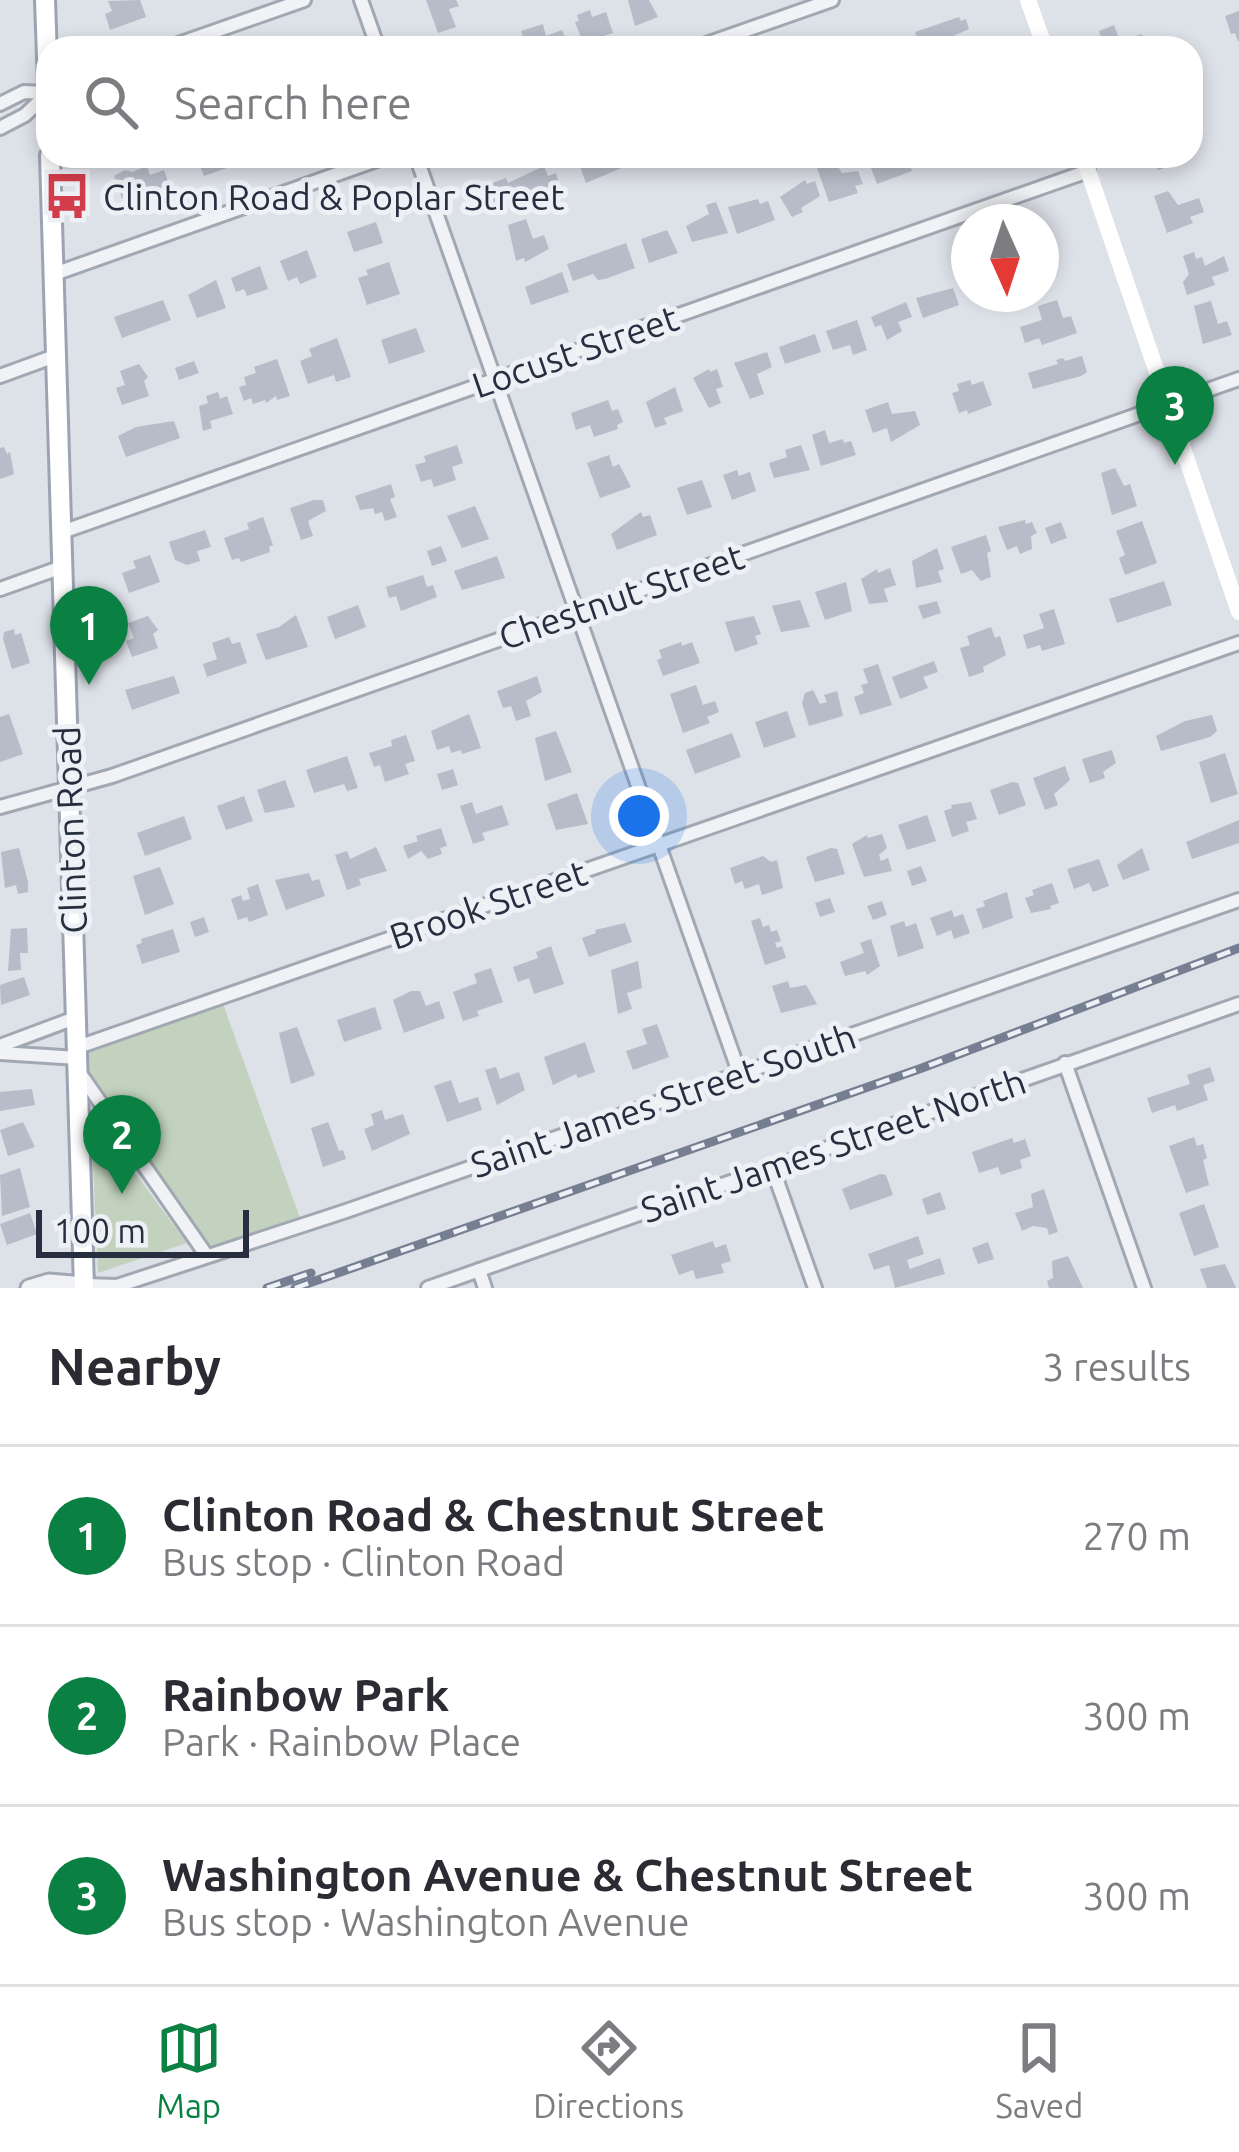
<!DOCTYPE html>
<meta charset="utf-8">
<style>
body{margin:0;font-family:Ubuntu,sans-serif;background:#f2f2f3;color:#2b2b33}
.compass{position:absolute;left:951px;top:204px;width:108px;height:108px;border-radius:50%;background:#fff;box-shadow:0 6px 18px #0003;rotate:177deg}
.scale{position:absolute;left:36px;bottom:30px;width:213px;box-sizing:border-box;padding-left:12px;border:6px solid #262e3f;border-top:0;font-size:33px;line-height:42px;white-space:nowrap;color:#262e3f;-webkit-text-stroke:9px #edf0f5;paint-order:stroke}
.you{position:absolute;left:639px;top:816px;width:42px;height:42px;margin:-30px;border:9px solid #fff;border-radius:50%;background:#1a73e8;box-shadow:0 0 0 18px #1a73e833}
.badge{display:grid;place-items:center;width:78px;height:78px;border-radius:50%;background:#0b8043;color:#fff;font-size:39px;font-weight:700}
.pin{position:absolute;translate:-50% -99px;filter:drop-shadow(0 3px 6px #0008)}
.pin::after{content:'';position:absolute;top:63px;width:42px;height:36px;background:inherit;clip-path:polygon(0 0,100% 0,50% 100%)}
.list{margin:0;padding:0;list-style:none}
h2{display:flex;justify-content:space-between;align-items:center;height:156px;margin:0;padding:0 48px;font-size:51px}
h2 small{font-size:39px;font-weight:400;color:#7c7c81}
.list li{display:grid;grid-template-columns:78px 1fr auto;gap:36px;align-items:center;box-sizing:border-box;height:180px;padding:0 48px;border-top:3px solid #e1e1e2}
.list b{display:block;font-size:45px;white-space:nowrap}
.list p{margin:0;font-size:39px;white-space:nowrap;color:#7c7c81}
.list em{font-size:39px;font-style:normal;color:#7c7c81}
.icon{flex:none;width:66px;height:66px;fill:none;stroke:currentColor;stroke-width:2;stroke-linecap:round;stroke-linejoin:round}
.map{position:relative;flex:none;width:1239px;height:1288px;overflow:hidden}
.search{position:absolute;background:#fff;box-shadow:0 6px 18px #0003;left:36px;right:36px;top:36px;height:132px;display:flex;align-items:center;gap:30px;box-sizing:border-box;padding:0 42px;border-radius:36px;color:#7c7c81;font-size:45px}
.sheet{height:696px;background:#fff}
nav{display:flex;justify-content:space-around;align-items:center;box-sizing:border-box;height:168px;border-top:3px solid #e1e1e2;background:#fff;font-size:33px;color:#7c7c81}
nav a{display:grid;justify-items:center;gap:6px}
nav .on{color:#0b8043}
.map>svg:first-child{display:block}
</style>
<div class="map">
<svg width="1239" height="1288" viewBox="0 0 1239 1288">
<rect width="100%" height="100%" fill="#dde1e8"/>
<g fill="#c2d2be">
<path d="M223,1004L300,1218L208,1247L82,1070L84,1052Z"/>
<path d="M107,1136L187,1243L98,1273L92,1144Z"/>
</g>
<g fill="#b7bcc8">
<path d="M140,0L146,17L110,30L105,14L112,11L108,1Z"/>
<path d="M426,0H456L459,6L449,9L456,27L438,33Z"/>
<path d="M628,0H649L658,17L635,26Z"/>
<path d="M590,10L592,17L606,12L613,33L583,43L575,22L579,21L577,15Z"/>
<path d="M1239,11V41H1238L1235,33L1231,34L1225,16Z"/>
<path d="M959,17L961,21L966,19L969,29L951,37L954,45L921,48L915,32Z"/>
<path d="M543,24L546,36L562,30L568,45L516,48L515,44L525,41L521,31Z"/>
<path d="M1114,25L1120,41L1142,34L1146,48H1104L1099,31Z"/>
<path d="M203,156H226L230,167L204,176L197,158Z"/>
<path d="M576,156H628L631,164L586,183Z"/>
<path d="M831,156L842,173L858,171L863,184L855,186L858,193L829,202L817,168L822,166L819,158Z"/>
<path d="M873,156H907L912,171L877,184L871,168L877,166Z"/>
<path d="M1148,156H1171L1174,165L1158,170Z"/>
<path d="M147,166L150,175L164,170L170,187L138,200L136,193L122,198L114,176L125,170L132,172Z"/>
<path d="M544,166L548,176L556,173L560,187L495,209L487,185L506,178L508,183Z"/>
<path d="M805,180L807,184L815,181L820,196L801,208L803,212L792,217L780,197Z"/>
<path d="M1168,191L1178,205L1199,198L1204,212L1190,217L1193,223L1167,233L1154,196Z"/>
<path d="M758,199L760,204L768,201L775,220L737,234L728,207Z"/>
<path d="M716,202L728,233L692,242L686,226L709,214L706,205Z"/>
<path d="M526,219L533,239L544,235L549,249L525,262L524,258L516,261L508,225Z"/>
<path d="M376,222L383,243L354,252L347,232Z"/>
<path d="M667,230L678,253L649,263L641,239Z"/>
<path d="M626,243L635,268L605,279L598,280L593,274L573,281L567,264Z"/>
<path d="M307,250L317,277L300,284L297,277L288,281L280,261Z"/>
<path d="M1194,252L1196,259L1202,257L1205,266L1224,256L1229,271L1212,277L1215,285L1187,295L1183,282L1189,274L1183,256Z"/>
<path d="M389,262L400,294L367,305L358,278L368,275L366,270Z"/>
<path d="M260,266L268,289L247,296L244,289L236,292L231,278Z"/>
<path d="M562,272L569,292L531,305L525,287Z"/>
<path d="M216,280L226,308L197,318L188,295Z"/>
<path d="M953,288L959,305L923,318L916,298Z"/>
<path d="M163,300L171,320L122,338L114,317Z"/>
<path d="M1057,300L1063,318L1071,316L1077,333L1042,345L1039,338L1025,343L1020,327L1042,320L1038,306Z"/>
<path d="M1211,301L1218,324L1227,321L1232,335L1203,344L1194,306Z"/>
<path d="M906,302L912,317L898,322L902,331L887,340L881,325L875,327L871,317Z"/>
<path d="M857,320L867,350L853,355L850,345L833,350L826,331Z"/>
<path d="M416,328L425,352L389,364L381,340Z"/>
<path d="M815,334L821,352L785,364L779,347Z"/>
<path d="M337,338L351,377L336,382L334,375L308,384L300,361L312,356L309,349Z"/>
<path d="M767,352L772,367L757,374L764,394L750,399L734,363Z"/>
<path d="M1082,356L1087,372L1081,376L1033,389L1028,373L1058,364L1056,360L1063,358L1065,361Z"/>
<path d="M277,359L290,396L277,400L276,396L266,403L265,400L253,404L251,398L244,401L239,387L246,385L244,377L256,373L254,367Z"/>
<path d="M194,361L199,373L179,380L175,368Z"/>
<path d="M139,364L148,377L144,381L149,396L122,405L116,388L125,385L120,371Z"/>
<path d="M709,369L710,372L717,369L723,387L716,389L721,403L709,408L693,378Z"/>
<path d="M970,380L972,385L983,381L992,405L968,414L967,410L959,413L952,393L959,391L957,384Z"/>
<path d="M675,387L683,411L664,418L667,424L655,428L646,402Z"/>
<path d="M218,392L220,399L227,396L233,414L210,421L212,428L203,431L199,406L208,403L206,396Z"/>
<path d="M608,400L612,411L618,409L623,422L617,425L618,429L594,437L590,425L576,430L571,413Z"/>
<path d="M888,402L892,414L915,411L920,425L891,442L887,428L873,433L865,410Z"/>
<path d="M174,421L180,438L126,457L118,436L136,427Z"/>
<path d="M825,430L829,443L843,439L844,443L851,441L856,455L821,466L812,435Z"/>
<path d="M457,445L463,463L452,467L456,480L434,487L431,479L421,482L415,465L426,462L424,456Z"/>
<path d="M801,445L810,470L774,478L769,463L787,457L785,450Z"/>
<path d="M4,447L7,454L10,452L14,474L0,479V448Z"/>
<path d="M609,455L613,467L619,464L631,487L600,498L587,463Z"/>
<path d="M1115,468L1124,486L1130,484L1137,506L1112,515L1101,473Z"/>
<path d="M737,470L739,476L750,472L756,491L732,500L723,475Z"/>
<path d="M702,480L712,507L687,515L677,488Z"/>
<path d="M391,484L395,497L390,499L397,517L385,521L382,512L375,514L373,508L360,510L355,496Z"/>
<path d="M314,500H323L326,511L308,521L313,536L301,540L290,508Z"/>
<path d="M475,506L489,539L462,548L447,516Z"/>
<path d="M641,512L643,517L650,515L657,535L617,550L611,534Z"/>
<path d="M263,517L273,545L269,547L270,552L241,562L239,558L232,560L224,538L249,529L247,523Z"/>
<path d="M1025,520L1026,524L1032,522L1037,533L1031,536L1032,549L1020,554L1017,546L1007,550L998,527Z"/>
<path d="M1142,521L1157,563L1125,575L1119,558L1125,555L1116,531Z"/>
<path d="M1061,522L1067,538L1051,544L1045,528Z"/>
<path d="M205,530L211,547L197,551L200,561L187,565L175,560L169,542Z"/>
<path d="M986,535L991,551L987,553L991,577L981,581L972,570L961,574L951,547Z"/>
<path d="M441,546L447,561L432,566L427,551Z"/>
<path d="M937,548L944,569L938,571L942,582L916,588L912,561Z"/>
<path d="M150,555L160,582L129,593L122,573L136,568L133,561Z"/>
<path d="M497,556L505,578L462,590L454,571Z"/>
<path d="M890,568L896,585L884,589L888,602L869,604L861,579L877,569L878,573Z"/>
<path d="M423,575L427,587L433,585L437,597L401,611L396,596L389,598L386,587Z"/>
<path d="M1164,581L1172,605L1117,623L1109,599Z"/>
<path d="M846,582L852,611L825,620L815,592Z"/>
<path d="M800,600L810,627L781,632L772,606Z"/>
<path d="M937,601L941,613L923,619L918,606Z"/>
<path d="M358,605L366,627L335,639L327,617Z"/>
<path d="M1054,609L1065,644L1042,651L1040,645L1027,649L1023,635L1044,628L1039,614Z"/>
<path d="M296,615L308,647L266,660L256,634L279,627Z"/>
<path d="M148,616L158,630L153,634L158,648L132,657L126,641L134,638L128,623Z"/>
<path d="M754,616L761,634L755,636L758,644L735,652L725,622Z"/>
<path d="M991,627L995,638L1000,636L1006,655L983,667L984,672L969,677L960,648L970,645L967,636Z"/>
<path d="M14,629L15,635L21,633L30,663L12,669L3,639L4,632Z"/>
<path d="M229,637L232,644L240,642L247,663L207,677L203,664L217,659L212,643Z"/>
<path d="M681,642L682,646L692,642L700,663L663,676L657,660L662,658L659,650Z"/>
<path d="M934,661L938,672L923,677L928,688L900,699L892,677Z"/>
<path d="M878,664L892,705L860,715L854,697L864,693L861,685L868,683L863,669Z"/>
<path d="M174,676L180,693L132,710L125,690Z"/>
<path d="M537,676L542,692L526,701L531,716L516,721L511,706L503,708L497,691Z"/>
<path d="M696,685L703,705L715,701L719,712L707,717L710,723L683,733L670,694Z"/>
<path d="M813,690L820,704L827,702L824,695L837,691L843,716L809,726L802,703L805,693Z"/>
<path d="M787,711L796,737L764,748L755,722Z"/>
<path d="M9,714L23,754L0,762V717Z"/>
<path d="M469,714L481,748L462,754L461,750L451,753L449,746L437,750L431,731Z"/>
<path d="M1212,715L1217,731L1210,737L1161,751L1156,736L1185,721Z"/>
<path d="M556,731L572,772L545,781L535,738Z"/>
<path d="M732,733L741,757L695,774L686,750Z"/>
<path d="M406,735L415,761L405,764L409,774L385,782L380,765L374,767L369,753L392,746L391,740Z"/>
<path d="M1112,750L1116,763L1103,772L1105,778L1090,783L1082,759Z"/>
<path d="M1225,753L1238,794L1211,803L1199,762Z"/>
<path d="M347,756L358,788L347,791L344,784L314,793L306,770Z"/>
<path d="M1065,766L1070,780L1054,794L1058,805L1045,810L1033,778Z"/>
<path d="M453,769L458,785L442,790L437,774Z"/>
<path d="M285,780L295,807L265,813L257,790Z"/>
<path d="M1012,782L1018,783L1026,805L999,815L990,790Z"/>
<path d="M577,793L588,824L556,830L547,804Z"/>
<path d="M244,796L253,821L226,830L217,806Z"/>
<path d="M472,802L476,814L502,805L509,825L482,833L485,840L473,844L460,806Z"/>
<path d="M971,802L977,819L966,822L969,831L952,837L944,811L952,808L951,805Z"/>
<path d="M927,815L936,841L907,850L898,825Z"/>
<path d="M184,816L192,839L145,856L137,833Z"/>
<path d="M1239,820V843L1192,859L1186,842Z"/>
<path d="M441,828L447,846L440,848L442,854L428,859L421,851L408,859L403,846L418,841L416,836Z"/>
<path d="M882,834L887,848L879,855L881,861L888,858L892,871L864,877L852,844L867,835L868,838Z"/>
<path d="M376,847L387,871L359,879L361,885L347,890L335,855L347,851L350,859Z"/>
<path d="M19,848L28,882V892L18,894L16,885L5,888L1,852Z"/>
<path d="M831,848L837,849L845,874L815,882L806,857Z"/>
<path d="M1142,848L1150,870L1123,880L1117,865Z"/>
<path d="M763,856L771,862L777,860L783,888L762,895L759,884L745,889L742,881L735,884L730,868Z"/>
<path d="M1099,859L1109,886L1093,892L1089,883L1074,889L1067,869Z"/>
<path d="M921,866L927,881L912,886L907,871Z"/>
<path d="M160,867L174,904L145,915L133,876Z"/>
<path d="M309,873L312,881L319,879L325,896L286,910L275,880Z"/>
<path d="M1052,883L1059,903L1050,906L1051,909L1031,913L1025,898L1034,895L1032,890Z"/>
<path d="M258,884L268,915L249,922L247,917L238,920L231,899L241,895L243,901L250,899L247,888Z"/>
<path d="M1007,892L1013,918L983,929L976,909L985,906L983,901Z"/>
<path d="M830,898L835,912L820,917L815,903Z"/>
<path d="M882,901L887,915L873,920L867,906Z"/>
<path d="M952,910L954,917L963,914L970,933L954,939L951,930L937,936L930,918Z"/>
<path d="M204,917L209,932L195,937L190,922Z"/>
<path d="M760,918L763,927L769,925L771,932L777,930L781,941L775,943L777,948L782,946L786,958L765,965L751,921Z"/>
<path d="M904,921L906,927L916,923L924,948L898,957L890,926Z"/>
<path d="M625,923L632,942L589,957L582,938L596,933L595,930Z"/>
<path d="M27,928L28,953H20L21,970L8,971L11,929Z"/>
<path d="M173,929L180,952L142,964L136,945L142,943L141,939Z"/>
<path d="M871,939L880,966L867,975L865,971L845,976L840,962L864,953L860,943Z"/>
<path d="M551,946L564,984L534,994L529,978L518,982L513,967L538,958L536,952Z"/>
<path d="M638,961L642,988L627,993L632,1009L618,1014L611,970Z"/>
<path d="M491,968L503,1002L477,1011L479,1016L463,1021L453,992L477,983L474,974Z"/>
<path d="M24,977L30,995L1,1005L0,985Z"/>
<path d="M788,981L790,988L806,985L817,1004L781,1013L772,986Z"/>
<path d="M411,991H420L426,1006L439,1001L445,1018L404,1033L393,1000Z"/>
<path d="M375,1007L382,1029L344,1042L337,1020Z"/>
<path d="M657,1024L669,1057L633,1070L626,1051L647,1044L642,1029Z"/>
<path d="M297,1027L315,1075L291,1084L279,1033Z"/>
<path d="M585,1042L595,1072L578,1078L576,1074L553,1085L544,1057Z"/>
<path d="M496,1067L500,1079L519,1072L525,1090L497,1105L485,1070Z"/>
<path d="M1210,1067L1215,1081L1203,1085L1208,1100L1177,1111L1175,1105L1152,1113L1147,1098L1190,1084L1187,1075Z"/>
<path d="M451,1080L459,1103L478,1097L482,1110L447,1122L434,1086Z"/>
<path d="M32,1089L35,1105L0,1111V1092Z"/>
<path d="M382,1110L385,1120L403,1114L410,1134L372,1151L364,1129L374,1125L371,1114Z"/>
<path d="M23,1122L35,1147L8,1156L0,1130Z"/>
<path d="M328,1122L339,1151L343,1150L346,1159L323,1167L311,1128Z"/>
<path d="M1194,1137L1197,1146L1203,1144L1207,1158L1203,1160L1209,1185L1186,1193L1169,1146Z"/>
<path d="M1012,1138L1014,1143L1025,1139L1031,1156L1020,1160L1022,1168L1001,1175L998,1167L979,1173L972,1152Z"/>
<path d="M20,1168L30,1207L2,1216L0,1175Z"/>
<path d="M880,1174L886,1175L893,1195L850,1210L842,1189Z"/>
<path d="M1044,1189L1058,1232L1049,1235L1047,1228L1033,1226L1022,1231L1015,1213L1033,1207L1031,1194Z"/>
<path d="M940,1192L946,1209L927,1215L922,1199Z"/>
<path d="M1204,1204L1219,1247L1194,1256L1179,1213Z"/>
<path d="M30,1213L37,1234L7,1245L0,1224Z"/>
<path d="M918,1236L924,1254L907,1260L910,1269L940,1258L945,1274L895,1288L889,1265L874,1270L868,1254Z"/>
<path d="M713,1241L715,1248L726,1244L731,1261L721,1264L724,1273L696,1279L693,1270L679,1275L671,1255Z"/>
<path d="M988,1242L994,1259L978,1264L972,1248Z"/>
<path d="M1068,1256L1083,1288H1049L1047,1281L1053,1278L1052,1261Z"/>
<path d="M1225,1264L1236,1288H1207L1200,1269Z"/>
</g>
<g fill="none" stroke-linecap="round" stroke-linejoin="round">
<defs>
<g id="minor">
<path d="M361,0L378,48"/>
<path d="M167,48L304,0"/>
<path d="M695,48L832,0"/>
<path d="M0,104L24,92L48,93"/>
<path d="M0,128L25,115L48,93"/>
<path d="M416,156L739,1072"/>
<path d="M54,274L388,156"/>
<path d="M0,376L55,356"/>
<path d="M62,532L1088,171"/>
<path d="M0,589L62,567"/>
<path d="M0,807L112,776L1239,379"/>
<path d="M0,1046L75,1018"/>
<path d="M78,1047L1239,643"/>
<path d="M0,1053L78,1058"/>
<path d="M1065,1063L1144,1288"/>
<path d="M79,1072L207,1256"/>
<path d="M772,1167L815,1288"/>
<path d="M479,1270L485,1288"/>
<path d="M84,1285L117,1286L346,1211L1239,900"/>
<path d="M428,1288L1239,1004"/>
</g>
<path id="tertiary" d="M29,1288L49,1282L84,1285"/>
<g id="primary">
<path d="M45,0L48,85"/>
<path d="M50,156L84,1288"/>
</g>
</defs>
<use href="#minor" stroke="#a2a8b2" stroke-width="18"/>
<use href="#tertiary" stroke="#a2a8b2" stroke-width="21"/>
<use href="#primary" stroke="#9ca4b4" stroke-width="24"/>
<use href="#minor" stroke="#f0f2f6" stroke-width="12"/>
<use href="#tertiary" stroke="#f0f2f6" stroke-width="15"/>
<g stroke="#fff" stroke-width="16">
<path d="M1028,0L1045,48"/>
<path d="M1083,156L1239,612"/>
</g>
<use href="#primary" stroke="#fff" stroke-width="18"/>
<defs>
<g id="rail">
<path d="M267,1288L311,1273"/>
<path d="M295,1288L922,1068L1239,948"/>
</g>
</defs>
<use href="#rail" stroke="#767f92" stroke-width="9"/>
<use href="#rail" stroke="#edf0f5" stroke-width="4.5" stroke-dasharray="14" stroke-linecap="butt"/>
</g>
<defs>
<symbol id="bus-bare" viewBox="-9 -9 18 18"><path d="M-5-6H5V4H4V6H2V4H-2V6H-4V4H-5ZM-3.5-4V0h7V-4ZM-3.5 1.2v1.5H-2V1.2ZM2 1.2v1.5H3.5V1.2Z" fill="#d33c4a" stroke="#edf0f5" stroke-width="2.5" paint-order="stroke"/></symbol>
</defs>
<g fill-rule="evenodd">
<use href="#bus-bare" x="34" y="163" width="66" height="66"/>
</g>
<g text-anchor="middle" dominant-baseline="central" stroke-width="10" stroke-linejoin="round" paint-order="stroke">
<g font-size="36" fill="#262e3f" stroke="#edf0f5" text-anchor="start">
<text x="103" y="196">Clinton Road &amp; Poplar Street</text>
</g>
<g font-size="36" fill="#262e3f" stroke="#edf0f5">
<text transform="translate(575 351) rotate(-19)">Locust Street</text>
<text transform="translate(621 596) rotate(-19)">Chestnut Street</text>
<text transform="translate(70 830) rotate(-92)">Clinton Road</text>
<text transform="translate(488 904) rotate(-19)">Brook Street</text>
<text transform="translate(663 1100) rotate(-19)">Saint James Street South</text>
<text transform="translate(833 1145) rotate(-19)">Saint James Street North</text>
</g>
</g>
</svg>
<svg class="compass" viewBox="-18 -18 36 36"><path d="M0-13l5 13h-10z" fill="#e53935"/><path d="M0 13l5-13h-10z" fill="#7c7c81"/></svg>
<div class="scale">100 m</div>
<div class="you"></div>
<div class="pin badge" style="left:89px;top:685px">1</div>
<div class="pin badge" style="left:122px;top:1194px">2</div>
<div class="pin badge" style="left:1175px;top:465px">3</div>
<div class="search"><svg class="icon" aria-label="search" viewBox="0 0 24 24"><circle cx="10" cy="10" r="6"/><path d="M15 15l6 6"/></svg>Search here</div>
</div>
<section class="sheet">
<h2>Nearby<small>3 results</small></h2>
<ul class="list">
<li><span class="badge">1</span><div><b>Clinton Road &amp; Chestnut Street</b><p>Bus stop · Clinton Road</p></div><em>270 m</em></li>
<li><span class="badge">2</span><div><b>Rainbow Park</b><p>Park · Rainbow Place</p></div><em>300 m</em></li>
<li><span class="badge">3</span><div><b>Washington Avenue &amp; Chestnut Street</b><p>Bus stop · Washington Avenue</p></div><em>300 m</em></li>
</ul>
</section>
<nav>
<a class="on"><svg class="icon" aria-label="map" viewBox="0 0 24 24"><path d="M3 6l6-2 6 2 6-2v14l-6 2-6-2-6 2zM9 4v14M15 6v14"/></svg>Map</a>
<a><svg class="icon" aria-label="directions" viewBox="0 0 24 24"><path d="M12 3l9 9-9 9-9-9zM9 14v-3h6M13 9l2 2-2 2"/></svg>Directions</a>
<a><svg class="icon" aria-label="saved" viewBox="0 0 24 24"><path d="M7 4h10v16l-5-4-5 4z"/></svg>Saved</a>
</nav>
